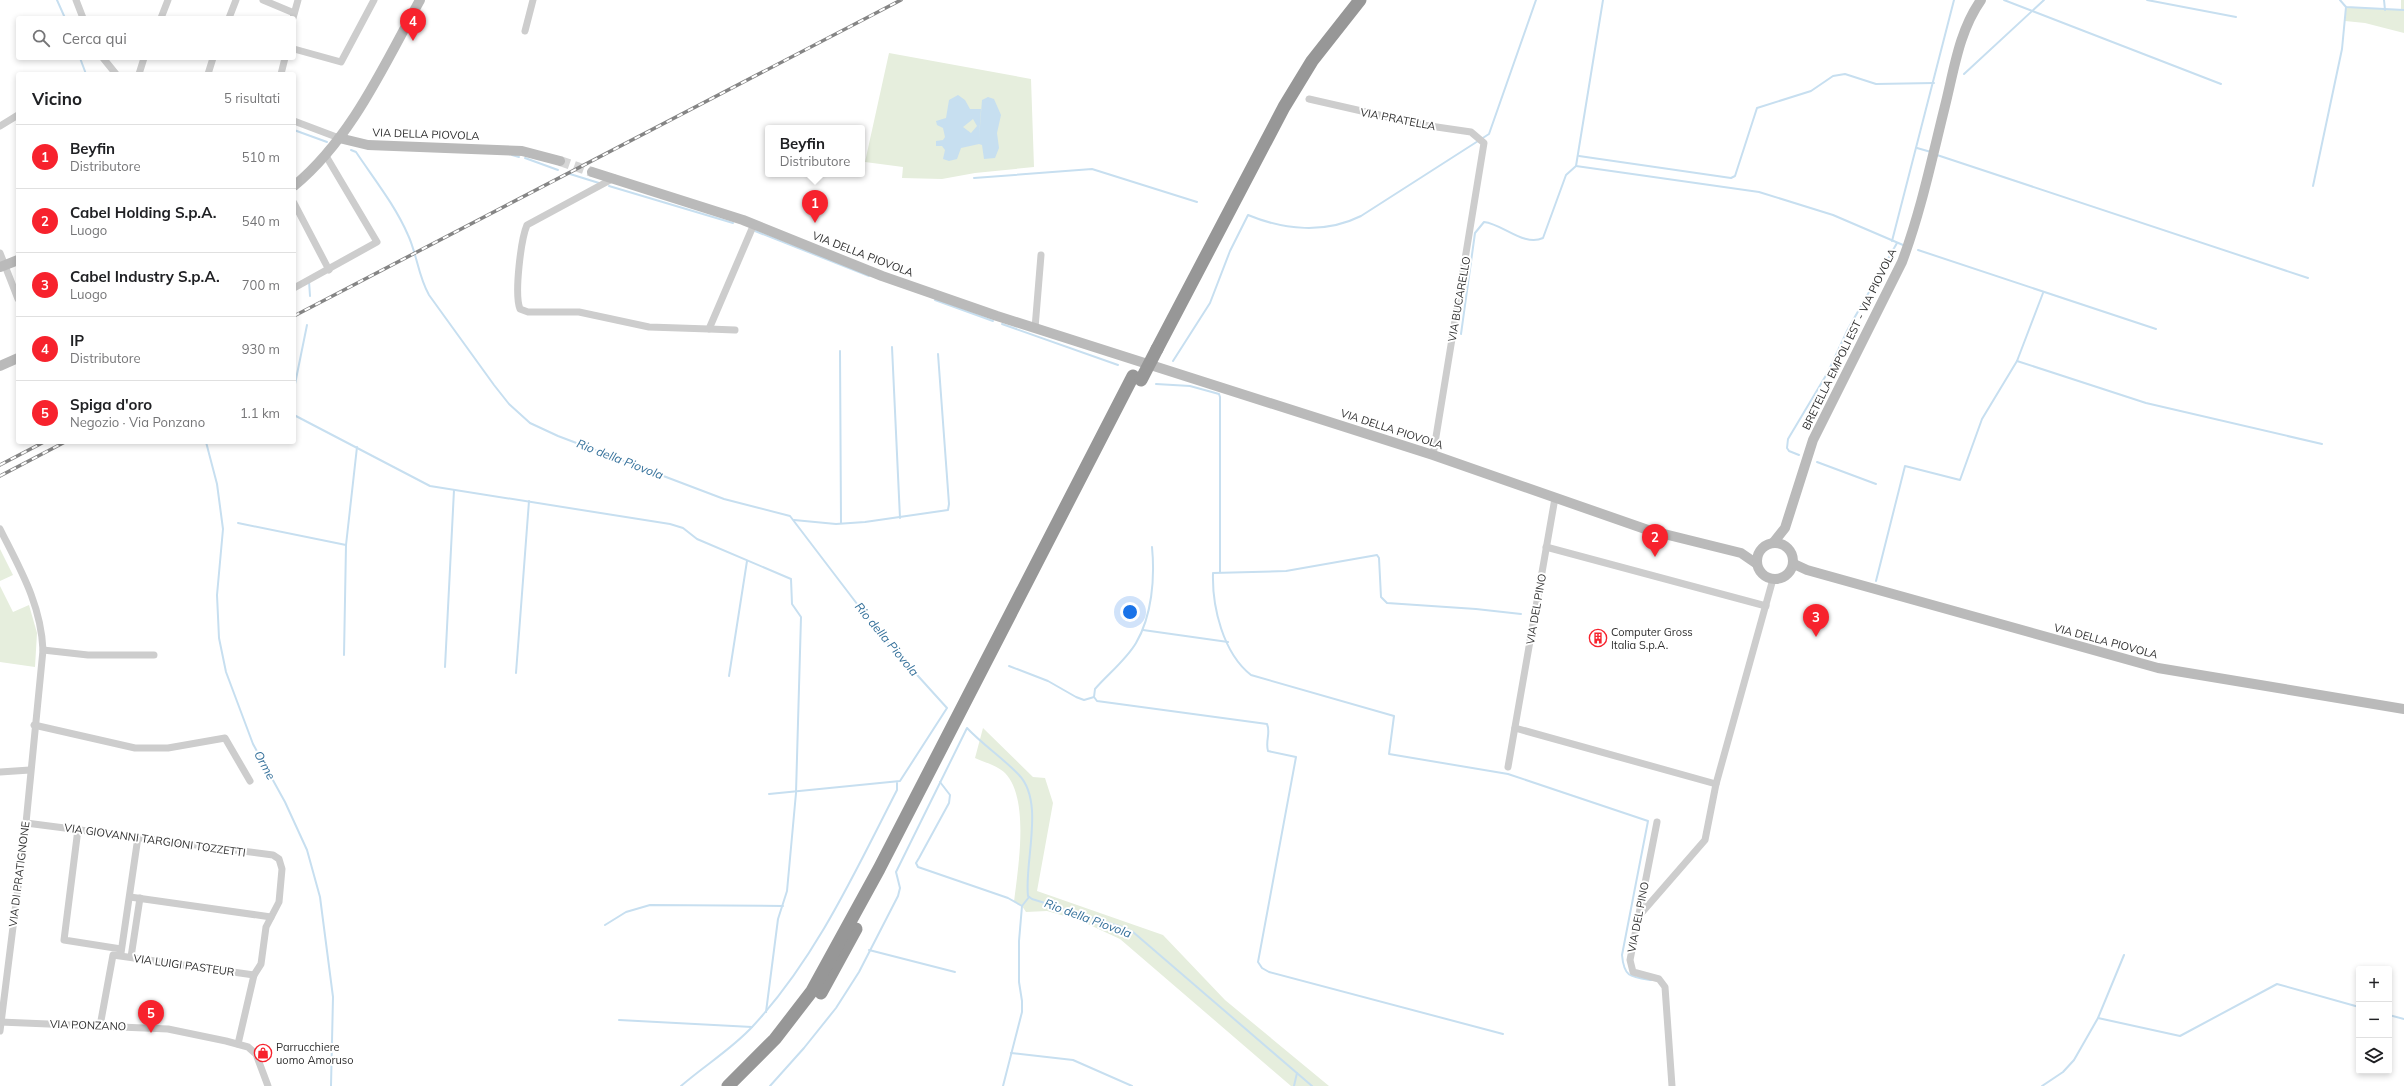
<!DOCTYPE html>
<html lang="it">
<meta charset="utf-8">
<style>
body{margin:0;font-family:Mulish,sans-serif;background:#f6f6f6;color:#202124}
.controls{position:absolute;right:12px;bottom:12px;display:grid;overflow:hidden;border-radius:4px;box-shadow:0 2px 6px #0003}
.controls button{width:36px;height:36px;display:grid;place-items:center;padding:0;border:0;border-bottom:1px solid #e0e0e0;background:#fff;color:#202124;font:20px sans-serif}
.you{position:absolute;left:1130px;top:612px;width:14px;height:14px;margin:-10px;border:3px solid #fff;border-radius:50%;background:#1a73e8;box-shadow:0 0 0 6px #1a73e833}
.badge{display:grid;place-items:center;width:26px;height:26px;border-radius:50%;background:#f7222d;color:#fff;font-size:13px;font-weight:700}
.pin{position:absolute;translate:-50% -33px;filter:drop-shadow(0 1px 2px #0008)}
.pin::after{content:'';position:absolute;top:21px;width:14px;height:12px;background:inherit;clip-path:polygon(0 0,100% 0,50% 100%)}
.popup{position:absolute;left:765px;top:125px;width:100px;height:52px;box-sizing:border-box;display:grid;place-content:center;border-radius:4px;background:#fff;filter:drop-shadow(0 1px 3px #0005);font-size:13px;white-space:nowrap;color:#757577}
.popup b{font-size:15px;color:#202124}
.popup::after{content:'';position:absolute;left:50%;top:100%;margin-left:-8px;border:8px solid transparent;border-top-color:#fff}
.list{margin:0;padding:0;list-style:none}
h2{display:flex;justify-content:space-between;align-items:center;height:52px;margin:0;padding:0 16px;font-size:17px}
h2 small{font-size:13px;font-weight:400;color:#757577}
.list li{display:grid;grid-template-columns:26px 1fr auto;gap:12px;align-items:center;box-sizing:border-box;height:64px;padding:0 16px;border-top:1px solid #e0e0e0}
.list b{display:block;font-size:15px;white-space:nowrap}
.list p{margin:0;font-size:13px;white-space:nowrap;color:#757577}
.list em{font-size:13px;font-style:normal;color:#757577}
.icon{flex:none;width:22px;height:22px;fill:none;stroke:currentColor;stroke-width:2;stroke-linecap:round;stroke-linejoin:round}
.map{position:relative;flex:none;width:2404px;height:1086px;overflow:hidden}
.search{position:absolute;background:#fff;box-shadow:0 2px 6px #0003;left:16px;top:16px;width:280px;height:44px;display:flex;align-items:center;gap:10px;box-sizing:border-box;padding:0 14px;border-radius:4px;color:#757577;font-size:15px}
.panel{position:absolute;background:#fff;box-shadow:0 2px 6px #0003;left:16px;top:72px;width:280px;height:372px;border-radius:4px}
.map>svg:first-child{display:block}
</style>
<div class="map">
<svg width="2404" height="1086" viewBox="0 0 2404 1086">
<rect width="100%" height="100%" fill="#fff"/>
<g fill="#e6eedd">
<path d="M2401,0H2404V33L2365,23L2345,21L2346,7L2401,10Z"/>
<path d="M889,53L1031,79L1034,167L975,173L942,179L902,178L903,167L865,162Z"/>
<path d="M0,549L13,575L0,581Z"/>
<path d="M0,586L13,612L29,605L37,633L35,667L0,662Z"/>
<path d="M983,728L1033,777L1045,778L1053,803L1037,891L1163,935L1225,1000L1329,1086H1291L1120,939L1079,920L1047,911L1026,912L1022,906L1014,902C1018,868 1030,799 1005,773C998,766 984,762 975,758Z"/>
</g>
<path fill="#c7dff0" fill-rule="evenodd" d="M958,95L965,100L970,109H981L979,139L982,100L988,97L994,99L1001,115L997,133L999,148L995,158L984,159L982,145L979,144L961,148L957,159L949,161L943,159L945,150L942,146H936V141L943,140L945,137L943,128L937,125L936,121L946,118L949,100ZM973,119L977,126L971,133L963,127Z"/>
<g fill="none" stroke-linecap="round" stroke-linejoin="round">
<g stroke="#c7dff0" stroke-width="2">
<path d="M57,0L65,18"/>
<path d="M2004,0L2221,84"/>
<path d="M2147,0L2236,17"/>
<path d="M2340,0L2346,7L2404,10"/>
<path d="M2384,0L2385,10"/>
<path d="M80,58L86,74"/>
<path d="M1964,74L2044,0"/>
<path d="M294,130L327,142"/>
<path d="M1917,148L1931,152"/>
<path d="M351,150L356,152C374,179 395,205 408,235C417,254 418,276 429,295L494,385L509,404L530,423L558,436L724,499L790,516L880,634L947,708L900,781L769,794"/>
<path d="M512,155L519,157"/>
<path d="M1937,155L2308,278"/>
<path d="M1579,156L1731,178L1735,176L1757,108L1811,91L1833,76L1845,74L1876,84L1934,83"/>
<path d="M525,158L558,170"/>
<path d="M1576,166L1759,192L1833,215L1903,245"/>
<path d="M570,174L599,183"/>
<path d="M974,178L1092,169L1197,202"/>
<path d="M609,186L733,223"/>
<path d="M2313,186L2342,49L2346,7"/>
<path d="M755,231L869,276"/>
<path d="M1892,241L1954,0"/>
<path d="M1918,250L2156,329"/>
<path d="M309,281L310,296"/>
<path d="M935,300L993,321"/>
<path d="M1002,324L1118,365"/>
<path d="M1461,334L1475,233L1484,222C1503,224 1524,247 1543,238L1566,175L1576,166L1603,0"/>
<path d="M892,347L900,518"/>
<path d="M840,351L841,523"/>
<path d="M1173,361L1210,303L1230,251L1248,215C1284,230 1325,234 1361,216L1489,134L1536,0"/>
<path d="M2017,361L2146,403L2322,444"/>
<path d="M1156,384L1190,386L1219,394L1220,397V572"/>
<path d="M294,389L307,325"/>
<path d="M294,415L430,486L670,524L683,528L697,539L791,579L792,604L801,617L796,793L787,891L778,919L766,1012"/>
<path d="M206,442L217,484L223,529L217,595L219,638L226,672L253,744L285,802L307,850L320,897L333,997L331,1086"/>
<path d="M1799,455L1789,451L1787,448L1788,439L1828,372L1848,329L1897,243"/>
<path d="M1817,462L1876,484"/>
<path d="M794,520L836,524L865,522L948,510L949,504L938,354"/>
<path d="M238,523L346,545"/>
<path d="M1152,547C1155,578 1152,616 1136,643C1126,660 1108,674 1095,689L1094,697L1097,701L1267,724C1271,733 1265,741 1268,751L1296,757L1258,962L1262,968L1269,972L1503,1034"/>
<path d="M1876,581L1905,466L1960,480L1982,419L2017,361L2043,293"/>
<path d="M1521,614L1476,609L1387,603L1381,597L1379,558L1377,555L1286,571L1213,573C1212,607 1223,653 1251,675L1394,716L1389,754L1508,774L1648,821L1622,955C1624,977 1630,977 1651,980"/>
<path d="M1143,630L1228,642"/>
<path d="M344,655L346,545L357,447"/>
<path d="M1009,666L1048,681L1076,697L1084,700L1094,697"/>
<path d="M445,667L454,490"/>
<path d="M516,673L529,501"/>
<path d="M729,676L747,561"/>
<path d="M940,782L950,795L949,803L919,858L916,863L918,867L1008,898L1022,906"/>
<path d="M605,925L626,912L650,905L783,906"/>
<path d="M869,950L955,972"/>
<path d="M2389,1015L2404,1019"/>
<path d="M2098,1018L2180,1036L2277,984L2359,1007"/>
<path d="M619,1020L752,1027"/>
<path d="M1011,1053L1073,1060L1132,1086"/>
<path d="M681,1086C705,1065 732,1049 753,1026C816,958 855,872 897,790V783"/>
<path d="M770,1086L804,1048L836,1008L859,972L898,896L900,888L896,872L967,728C983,745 1003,758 1019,775C1045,802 1024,862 1028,896L1032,899L1125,928L1133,932L1312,1086"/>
<path d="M1003,1086L1022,1012V1001L1019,982V941L1022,906L1029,897"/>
<path d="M1294,1086L1297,1073"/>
<path d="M2042,1086L2063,1072L2074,1060L2098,1018L2124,955"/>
</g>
<path stroke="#d6d6d6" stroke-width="10" stroke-dasharray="10 5" stroke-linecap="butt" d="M560,161L592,172"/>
<g stroke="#cdcdcd" stroke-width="7">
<path d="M76,0L83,18"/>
<path d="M263,0L294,13"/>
<path d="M161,18L168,0"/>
<path d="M229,18L236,0"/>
<path d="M293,18L298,0"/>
<path d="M525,31L533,0"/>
<path d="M294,49L341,62L374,0"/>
<path d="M103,58L116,74"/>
<path d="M139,74L144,58"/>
<path d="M208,74L213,58"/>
<path d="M281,74L285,58"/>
<path d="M1309,99L1423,125L1471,132L1484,143L1433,455"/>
<path d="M294,121L339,138"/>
<path d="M0,126L18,115"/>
<path d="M614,178L527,225C521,239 514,294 520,309L528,312H579L649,327L709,329L754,224"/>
<path d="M294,203L329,270"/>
<path d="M0,253L18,299"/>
<path d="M294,288L377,242L326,156"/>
<path d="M1035,328L1041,255"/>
<path d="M709,329L735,330"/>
<path d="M0,529C20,569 41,604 43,650L26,823L0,1031"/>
<path d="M1546,547L1766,606"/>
<path d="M43,650L88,655H154"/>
<path d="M34,725L135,748H168L225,738L250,781"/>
<path d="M1515,728L1716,784"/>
<path d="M1508,767L1555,498"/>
<path d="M0,772L30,770"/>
<path d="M1657,822L1630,960L1633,972L1659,979L1665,987L1672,1086"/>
<path d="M26,823L273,855L279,859L282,869L279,902L266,927L261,964L254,975L238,1044"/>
<path d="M78,829L64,940L121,949"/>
<path d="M130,897L271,917"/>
<path d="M1638,917L1705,840L1716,784L1773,579"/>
<path d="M121,953L138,837"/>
<path d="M131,957L140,898"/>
<path d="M0,1022L168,1029L226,1041L248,1047L256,1054L268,1086"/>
<path d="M100,1026L113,955L254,975"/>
</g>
<g stroke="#bababa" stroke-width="10">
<path d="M339,138L368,145L522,151L560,161"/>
<path d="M592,172L743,220L882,276L997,316L1433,455L1648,530L1741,553L1757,564"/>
<path d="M294,186C352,138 384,65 420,0"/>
<path d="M0,267L18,260"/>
<path d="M0,366L18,358"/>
<circle cx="1775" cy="561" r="18"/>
<path d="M1773,543L1785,528L1813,440L1902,262C1921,211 1932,158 1945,106C1954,70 1959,31 1981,0"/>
<path d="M1794,564L1807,570L2158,668L2404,709"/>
</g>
<g stroke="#979797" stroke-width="13">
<path d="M1157,349L1284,107L1312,61L1360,0"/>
<path d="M821,993L856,929"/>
<path d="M728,1086L775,1039L812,991L879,869L1133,376"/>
</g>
<defs>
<g id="rail">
<path d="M294,316L901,0"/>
<path d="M0,465L44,442"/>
<path d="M0,476L65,442"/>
</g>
</defs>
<use href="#rail" stroke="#858585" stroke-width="3.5"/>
<use href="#rail" stroke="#fff" stroke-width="2" stroke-dasharray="6" stroke-linecap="butt"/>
<path stroke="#979797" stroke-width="13" d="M1141,380L1157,349"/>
</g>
<defs>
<symbol id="building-ring" viewBox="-11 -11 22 22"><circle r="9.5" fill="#fff" stroke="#f7222d" stroke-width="1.5"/><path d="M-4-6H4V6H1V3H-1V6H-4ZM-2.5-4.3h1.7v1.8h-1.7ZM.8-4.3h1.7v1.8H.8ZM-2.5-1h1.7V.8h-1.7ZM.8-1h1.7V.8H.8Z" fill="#f7222d"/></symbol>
<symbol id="shop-ring" viewBox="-11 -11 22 22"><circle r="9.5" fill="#fff" stroke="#f7222d" stroke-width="1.5"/><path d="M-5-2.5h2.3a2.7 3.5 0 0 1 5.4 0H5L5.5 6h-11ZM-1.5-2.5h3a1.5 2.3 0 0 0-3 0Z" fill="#f7222d"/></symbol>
</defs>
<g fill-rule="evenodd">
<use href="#building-ring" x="1588" y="628" width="20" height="20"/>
<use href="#shop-ring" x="253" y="1043" width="20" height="20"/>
</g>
<g text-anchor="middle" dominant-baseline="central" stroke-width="4" stroke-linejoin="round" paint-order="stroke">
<g font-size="11" fill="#303030" stroke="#fff">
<text transform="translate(1398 119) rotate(11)">VIA PRATELLA</text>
<text transform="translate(426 134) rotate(2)">VIA DELLA PIOVOLA</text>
<text transform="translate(863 254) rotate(21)">VIA DELLA PIOVOLA</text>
<text transform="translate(1459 299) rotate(-80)">VIA BUCARELLO</text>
<text transform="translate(1849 339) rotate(-64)">BRETELLA EMPOLI EST - VIA PIOVOLA</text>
<text transform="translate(1392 429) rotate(18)">VIA DELLA PIOVOLA</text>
<text transform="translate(1536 609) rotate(-80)">VIA DEL PINO</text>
<text transform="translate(2106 641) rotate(15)">VIA DELLA PIOVOLA</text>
<text transform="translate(155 840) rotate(8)">VIA GIOVANNI TARGIONI TOZZETTI</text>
<text transform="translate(19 874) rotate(-83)">VIA DI PRATIGNONE</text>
<text transform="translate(1638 917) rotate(-79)">VIA DEL PINO</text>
<text transform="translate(184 965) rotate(8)">VIA LUIGI PASTEUR</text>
<text transform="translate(88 1025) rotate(2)">VIA PONZANO</text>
</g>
<g font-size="11" fill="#303030" stroke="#fff" text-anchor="start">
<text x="1611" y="632">Computer Gross<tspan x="1611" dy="13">Italia S.p.A.</tspan></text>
<text x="276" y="1047">Parrucchiere<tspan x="276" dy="13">uomo Amoruso</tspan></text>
</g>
<g font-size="12" font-style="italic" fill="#35719b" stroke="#fff">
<text transform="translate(620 459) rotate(21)">Rio della Piovola</text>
<text transform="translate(887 639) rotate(50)">Rio della Piovola</text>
<text transform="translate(265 765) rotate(61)">Orme</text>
<text transform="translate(1088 918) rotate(20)">Rio della Piovola</text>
</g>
</g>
</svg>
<div class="controls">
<button>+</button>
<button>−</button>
<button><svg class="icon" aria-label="layers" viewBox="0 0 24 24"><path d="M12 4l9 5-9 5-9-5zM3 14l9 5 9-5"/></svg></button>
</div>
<div class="you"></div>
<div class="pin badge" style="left:815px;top:223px">1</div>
<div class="popup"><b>Beyfin</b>Distributore</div>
<div class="pin badge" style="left:1655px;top:557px">2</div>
<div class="pin badge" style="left:1816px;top:637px">3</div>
<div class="pin badge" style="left:413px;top:41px">4</div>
<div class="pin badge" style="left:151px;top:1033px">5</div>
<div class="search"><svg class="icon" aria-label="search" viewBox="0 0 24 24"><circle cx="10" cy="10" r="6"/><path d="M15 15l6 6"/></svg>Cerca qui</div>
<section class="panel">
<h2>Vicino<small>5 risultati</small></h2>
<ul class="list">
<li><span class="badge">1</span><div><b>Beyfin</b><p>Distributore</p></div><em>510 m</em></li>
<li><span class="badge">2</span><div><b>Cabel Holding S.p.A.</b><p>Luogo</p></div><em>540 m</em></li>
<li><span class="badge">3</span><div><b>Cabel Industry S.p.A.</b><p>Luogo</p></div><em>700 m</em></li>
<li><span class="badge">4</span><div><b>IP</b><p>Distributore</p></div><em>930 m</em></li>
<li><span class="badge">5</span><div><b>Spiga d'oro</b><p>Negozio · Via Ponzano</p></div><em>1.1 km</em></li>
</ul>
</section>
</div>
